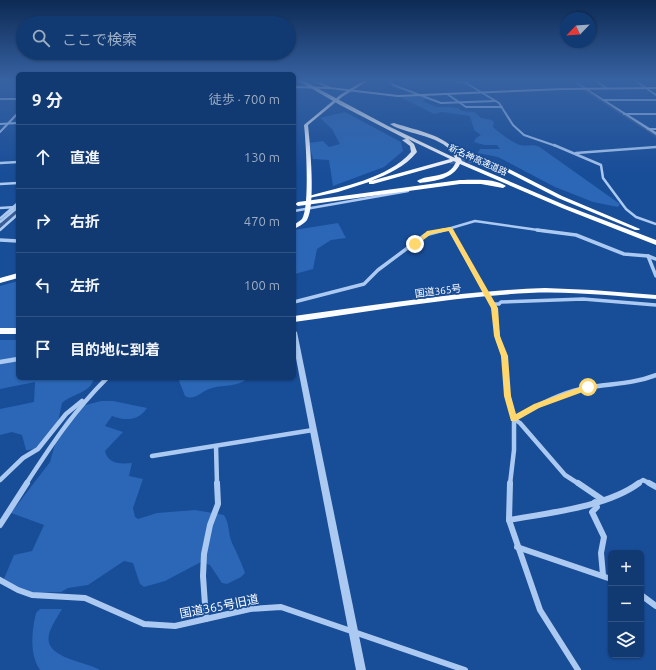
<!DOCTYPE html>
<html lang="ja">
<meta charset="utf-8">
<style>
body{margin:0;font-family:Ubuntu,"Noto Sans JP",sans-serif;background:#1b4177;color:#f1f3f6}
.controls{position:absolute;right:12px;bottom:12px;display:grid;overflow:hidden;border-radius:6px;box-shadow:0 1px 3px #0004}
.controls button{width:36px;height:36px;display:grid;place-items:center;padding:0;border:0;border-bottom:1px solid #315484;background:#123a72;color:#f1f3f6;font:20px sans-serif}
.compass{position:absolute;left:560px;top:12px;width:36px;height:36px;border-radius:50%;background:#123a72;box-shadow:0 1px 3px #0004;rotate:245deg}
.stop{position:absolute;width:12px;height:12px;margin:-9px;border:3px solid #ffd76c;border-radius:50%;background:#fff}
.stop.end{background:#ffd76c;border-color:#fff;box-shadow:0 1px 4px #0008}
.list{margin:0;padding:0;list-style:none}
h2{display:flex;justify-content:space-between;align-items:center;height:52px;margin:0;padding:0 16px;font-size:17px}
h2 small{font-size:13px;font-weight:400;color:#9cadc4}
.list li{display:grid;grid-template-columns:26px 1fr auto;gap:12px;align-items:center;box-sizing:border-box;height:64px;padding:0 16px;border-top:1px solid #315484}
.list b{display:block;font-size:15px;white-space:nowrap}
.list em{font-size:13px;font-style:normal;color:#9cadc4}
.icon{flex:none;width:22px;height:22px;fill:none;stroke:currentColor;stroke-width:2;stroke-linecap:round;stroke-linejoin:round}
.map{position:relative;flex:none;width:656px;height:670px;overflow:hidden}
.search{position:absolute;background:#123a72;box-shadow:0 1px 3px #0004;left:16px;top:16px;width:280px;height:44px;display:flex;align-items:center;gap:10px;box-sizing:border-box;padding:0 14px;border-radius:22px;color:#9cadc4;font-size:15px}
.panel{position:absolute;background:#123a72;box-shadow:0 1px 3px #0004;left:16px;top:72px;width:280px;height:308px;border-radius:6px}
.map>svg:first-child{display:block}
</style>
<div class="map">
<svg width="656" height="670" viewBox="0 0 656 670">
<rect width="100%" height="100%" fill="#184d98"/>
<g fill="#2b67b6">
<path d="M419,96L426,99L422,101L437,107H450L458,108L462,111L475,112L481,118L492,120L494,122L493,127C501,134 510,141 520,145C528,147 533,143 541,148L620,204L618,207L593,202L555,187L498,157L478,153L480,149H500L497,145H484L474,142L476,138L481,135L474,130L470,116L442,112L434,114L400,97Z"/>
<path d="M345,112L401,142L403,151L384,167L333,186L329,160L313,159L309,143L323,141L329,147L340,144L332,129L320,118Z"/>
<path d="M338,223L346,238L331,240L317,249L313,269L295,274L294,277V230Z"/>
<path d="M18,281V328H0V286Z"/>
<path d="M0,340H18V378H94C90,394 73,393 62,403C60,411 59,420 56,428C52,436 35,452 26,450L22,435L12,432L0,435V409L34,402L35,382L0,389Z"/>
<path d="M178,378H248C237,388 222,384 209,389C201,392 194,401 185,396Z"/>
<path d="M101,401H113L147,408C139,421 125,421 112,416L105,426L123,432L105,451C108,464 120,464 132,463L129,476L143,479L133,508L135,517L138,519L157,513L195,510L224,515C230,525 228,534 232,543C237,553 241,562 245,573L241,577L227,584L222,583L210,565L201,562L165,581L144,587L140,584L133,563L124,561L88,585L68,588L61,592L26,593L3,581L14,555L32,551L44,525L11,513L50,462L58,434L66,420L82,406Z"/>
<path d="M40,609H62C58,616 53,623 50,631C40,658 83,660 100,670H40C29,653 32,631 36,613Z"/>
</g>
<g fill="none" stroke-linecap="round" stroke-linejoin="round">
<g fill="#385e95" fill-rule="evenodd">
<path d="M567,80H571L580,85L577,86Z"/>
<path d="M584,89H586L656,134V137L584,91Z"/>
<path d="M18,209V214L0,228V223Z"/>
</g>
<path stroke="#3b68a7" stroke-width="6" stroke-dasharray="6 3" stroke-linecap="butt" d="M450,161L475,160"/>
<g stroke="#accaf1" stroke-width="2">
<path d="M313,80L330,88"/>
<path d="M390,80L393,85L441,103L496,101"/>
<path d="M444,80L467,83"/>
<path d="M461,80L499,103L513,125L524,135L556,146"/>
<path d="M595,80L606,88"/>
<path d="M634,80L656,95"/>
<path d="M447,94L466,107H502"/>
<path d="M0,99H18"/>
<path d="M603,100H656"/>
<path d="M624,114H656"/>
<path d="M0,124L18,123"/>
<path d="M648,129H656"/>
<path d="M0,132L18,113"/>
</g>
<g stroke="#accaf1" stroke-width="2.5">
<path d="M554,145L601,165L603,178L626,209L636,217L656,224"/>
<path d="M576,153L656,147"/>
<path d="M0,163L18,162"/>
<path d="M0,184L18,183"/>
<path d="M0,208L16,207"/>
<path d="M294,211L408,191"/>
<path d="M0,222L18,207"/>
<path d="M450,229L451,231"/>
<path d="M0,230L18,214"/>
<path d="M441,231L475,221L545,231"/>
</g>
<g stroke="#accaf1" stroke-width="3.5">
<path d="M450,230L494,308L499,341"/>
<path d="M537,230L576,235L624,254L648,256L656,259"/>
<path d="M0,240L18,241"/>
<path d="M648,256L656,276"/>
<path d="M294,302L364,284L378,270L425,235L444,230"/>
<path d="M493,304H499L501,302L583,299L656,305"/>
</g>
<g stroke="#accaf1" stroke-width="4.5">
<path d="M498,340L504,356L508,396L514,419V450L510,484"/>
<path d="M0,362L18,359"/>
<path d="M514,419C534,407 558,394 581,389C608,383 630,385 656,375"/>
<path d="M514,419L520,423L565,475L579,484"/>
<path d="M216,446L217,484"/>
<path d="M152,456L313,430"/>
<path d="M0,480L23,458L38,449L66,414L82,401"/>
<path d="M26,484C52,444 73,412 107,378"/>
<path d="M637,484L643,480L651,484"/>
</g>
<g stroke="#accaf1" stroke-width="6">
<path d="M510,483L509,520L540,610L578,670"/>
<path d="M578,483L603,500"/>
<path d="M649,483L656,487"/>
<path d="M595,502L597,507L592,512L604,537L601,553L603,575"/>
<path d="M509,520C548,513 607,507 639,483"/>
<path d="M0,525L27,483"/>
<path d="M517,547L611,579"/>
<path d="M0,580L18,590L32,595L85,598L144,624L175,626L250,609L281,607L465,670"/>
<path d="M641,595L656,606"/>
<path d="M206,619L203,576L204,554L210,525L218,504L217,483"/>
</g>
<g fill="#accaf1" fill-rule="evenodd">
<path d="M571,80H573L656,132V135Z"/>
<path d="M16,203H18V206L0,220V217Z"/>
<path d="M294,330L297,332L366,670H356L294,348Z"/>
</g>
<path fill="#dae8fc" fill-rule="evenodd" d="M294,86L330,87L398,95L563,88L656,87V89L563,90L398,97L330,89L294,88Z"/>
<path fill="#f6f9ff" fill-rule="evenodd" d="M365,80H369L342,97L308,125C310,144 316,206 307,220C304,224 298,227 294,229V225C296,223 300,221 302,219C310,207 306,142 304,125L340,95Z"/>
<g fill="#fafcff" fill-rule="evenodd">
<path d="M545,288L592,290L656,295V299C614,296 571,291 529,293C450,297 372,311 294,322V316C377,305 461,291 545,288Z"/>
<rect x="0" y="328" width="18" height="6"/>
</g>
<g fill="#fff" fill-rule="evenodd">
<path d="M297,80H302L388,126L455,158C447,135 406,135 390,124L394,123C417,131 452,135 462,161L567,206L656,240V245L562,208L460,164C453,179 435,181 420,183L417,181C429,173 448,180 456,162L453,161L452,162L373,184H369V182L338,192L309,198V196C341,187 389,178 411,152L410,146L402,140L406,139L340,105ZM408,139L450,159L371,181C388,174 405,167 417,152L414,144Z"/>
<path d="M475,158L501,165L562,196L640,229L639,230H635L558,198L497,167L473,161L472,160Z"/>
<path d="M460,180C474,180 494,178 506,186L503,188L481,184H460L298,206L295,204L298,202Z"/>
<path d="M18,273V278L0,283V278Z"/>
</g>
</g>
<linearGradient id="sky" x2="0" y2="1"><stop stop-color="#0d2a54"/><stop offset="0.46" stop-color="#3762a2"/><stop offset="1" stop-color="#3762a2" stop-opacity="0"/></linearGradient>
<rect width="656" height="174" fill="url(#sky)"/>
<path fill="#ffd76c" d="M450,227L453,229L498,308L500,336L508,356L511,396L516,414L534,404L586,385H591V389L539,408L516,421H511L504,396L501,356L494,336L491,308L449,231L431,234L417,245L413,244L427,231Z"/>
<g text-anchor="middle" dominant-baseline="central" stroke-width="3.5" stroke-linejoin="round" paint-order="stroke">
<g font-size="9" fill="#fff" stroke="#184d98">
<text transform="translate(478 160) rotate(24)">新名神高速道路</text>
</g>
<g font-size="10" fill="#fff" stroke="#184d98">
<text transform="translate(438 291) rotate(-7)">国道365号</text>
</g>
<g font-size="12" fill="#fff" stroke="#184d98">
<text transform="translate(219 606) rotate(-11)">国道365号旧道</text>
</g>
</g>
</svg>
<div class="controls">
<button>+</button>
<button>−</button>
<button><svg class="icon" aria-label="layers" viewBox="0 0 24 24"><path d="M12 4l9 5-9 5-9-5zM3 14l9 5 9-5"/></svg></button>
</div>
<svg class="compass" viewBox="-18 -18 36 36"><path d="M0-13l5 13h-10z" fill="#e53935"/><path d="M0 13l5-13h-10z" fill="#9cadc4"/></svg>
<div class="stop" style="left:588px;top:387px"></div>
<div class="stop end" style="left:415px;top:244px"></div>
<div class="search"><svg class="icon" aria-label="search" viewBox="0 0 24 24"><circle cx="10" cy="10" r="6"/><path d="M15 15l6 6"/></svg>ここで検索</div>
<section class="panel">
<h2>9 分<small>徒歩 · 700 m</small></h2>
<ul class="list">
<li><svg class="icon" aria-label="ahead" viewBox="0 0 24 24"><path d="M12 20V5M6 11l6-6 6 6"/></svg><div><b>直進</b></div><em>130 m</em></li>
<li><svg class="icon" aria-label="right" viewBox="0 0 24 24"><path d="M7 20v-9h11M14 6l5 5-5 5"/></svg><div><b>右折</b></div><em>470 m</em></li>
<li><svg class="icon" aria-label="left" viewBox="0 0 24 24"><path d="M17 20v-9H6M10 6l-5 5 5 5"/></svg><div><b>左折</b></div><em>100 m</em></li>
<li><svg class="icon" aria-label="arrive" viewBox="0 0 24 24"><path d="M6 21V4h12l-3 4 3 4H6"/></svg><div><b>目的地に到着</b></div></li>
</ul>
</section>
</div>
